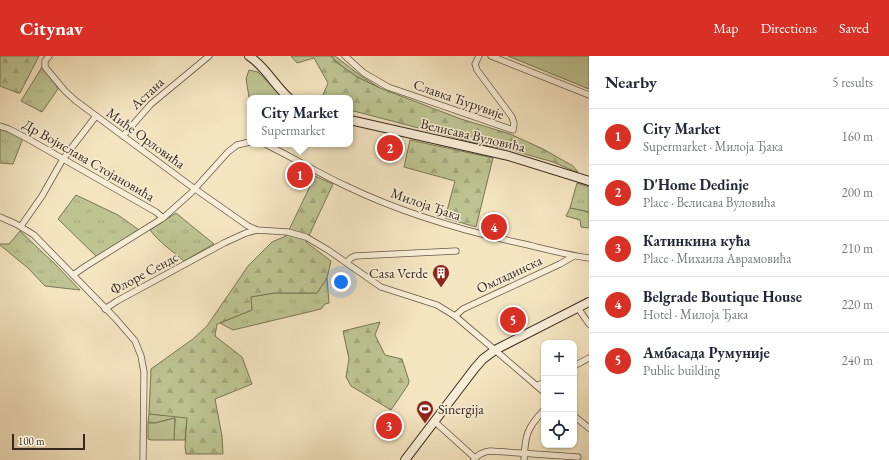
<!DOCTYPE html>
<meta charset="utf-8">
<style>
body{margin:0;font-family:"EB Garamond",serif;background:#f6f6f7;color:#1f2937}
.controls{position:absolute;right:12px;bottom:12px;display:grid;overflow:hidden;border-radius:8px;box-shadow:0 1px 3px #0004}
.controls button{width:36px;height:36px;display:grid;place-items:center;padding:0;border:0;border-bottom:1px solid #e0e1e3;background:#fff;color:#1f2937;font:20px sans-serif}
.scale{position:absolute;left:12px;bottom:10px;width:73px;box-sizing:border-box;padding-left:4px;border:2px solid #37281d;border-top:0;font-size:11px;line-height:14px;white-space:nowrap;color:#37281d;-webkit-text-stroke:3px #f8eed7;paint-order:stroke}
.you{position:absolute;left:341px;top:226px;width:14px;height:14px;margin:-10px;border:3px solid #fff;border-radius:50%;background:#1a73e8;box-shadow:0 0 0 6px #1a73e833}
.badge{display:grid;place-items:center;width:26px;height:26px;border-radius:50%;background:#d93025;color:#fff;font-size:13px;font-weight:700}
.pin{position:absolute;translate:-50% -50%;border:2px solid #fff;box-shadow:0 1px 4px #0006}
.popup{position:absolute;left:247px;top:39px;width:106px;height:52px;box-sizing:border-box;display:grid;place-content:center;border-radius:8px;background:#fff;filter:drop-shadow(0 1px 3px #0005);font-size:13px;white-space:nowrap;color:#747a83}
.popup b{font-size:15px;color:#1f2937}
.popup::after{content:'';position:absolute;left:50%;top:100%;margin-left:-8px;border:8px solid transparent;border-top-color:#fff}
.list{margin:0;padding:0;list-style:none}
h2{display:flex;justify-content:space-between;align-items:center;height:52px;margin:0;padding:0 16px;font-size:17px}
h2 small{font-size:13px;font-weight:400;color:#747a83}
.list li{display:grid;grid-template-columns:26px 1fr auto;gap:12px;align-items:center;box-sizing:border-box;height:56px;padding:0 16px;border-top:1px solid #e0e1e3}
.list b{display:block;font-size:15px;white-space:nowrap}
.list p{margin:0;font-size:13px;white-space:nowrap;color:#747a83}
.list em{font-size:13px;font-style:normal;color:#747a83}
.icon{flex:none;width:22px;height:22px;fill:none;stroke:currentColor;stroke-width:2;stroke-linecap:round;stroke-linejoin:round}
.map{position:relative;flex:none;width:589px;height:404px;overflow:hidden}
header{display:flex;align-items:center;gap:24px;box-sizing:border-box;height:56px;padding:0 20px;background:#d93025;color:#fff}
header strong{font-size:19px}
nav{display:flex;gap:22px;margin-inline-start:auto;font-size:14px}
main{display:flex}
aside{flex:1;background:#fff}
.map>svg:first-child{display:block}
</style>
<header>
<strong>Citynav</strong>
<nav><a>Map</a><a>Directions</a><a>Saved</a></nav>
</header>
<main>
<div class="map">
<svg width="589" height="404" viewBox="0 0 589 404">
<defs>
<pattern id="grass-tufts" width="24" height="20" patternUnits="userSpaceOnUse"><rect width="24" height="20" fill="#bdc492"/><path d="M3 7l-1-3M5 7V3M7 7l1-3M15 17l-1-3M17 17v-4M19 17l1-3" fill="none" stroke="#a3a87d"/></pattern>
<pattern id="forest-firs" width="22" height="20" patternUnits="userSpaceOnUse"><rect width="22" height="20" fill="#bdc492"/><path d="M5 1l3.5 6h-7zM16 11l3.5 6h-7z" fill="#a3a87d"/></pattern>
</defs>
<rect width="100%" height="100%" fill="#f4e5c1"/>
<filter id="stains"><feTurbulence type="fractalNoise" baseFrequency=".005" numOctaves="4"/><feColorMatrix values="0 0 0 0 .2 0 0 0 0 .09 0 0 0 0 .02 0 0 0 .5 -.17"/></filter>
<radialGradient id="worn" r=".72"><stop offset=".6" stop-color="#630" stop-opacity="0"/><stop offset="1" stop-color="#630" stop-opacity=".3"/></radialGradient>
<g fill="url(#grass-tufts)" stroke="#7a7658">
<path d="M331,0H335L361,20L380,32C362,24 345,15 331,0Z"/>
<path d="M42,11H44C47,18 55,25 58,33L42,56L21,45Z"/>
<path d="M0,74H7L23,82L13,108L0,107Z"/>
<path d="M577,127L589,131V156L570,152Z"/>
<path d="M76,139L118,159L142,176L98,202L58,163Z"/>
<path d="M176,157L214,188L184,205C172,195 159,186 150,174Z"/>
<path d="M20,175L56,209L80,234L45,230L28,212L0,189V188H9Z"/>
<path d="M327,222L329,247L325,248L321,253L233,274L220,267L252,254L250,241L274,237H317Z"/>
<path d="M149,358L187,361L185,384H174L175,362L155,367H148Z"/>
</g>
<g fill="url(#forest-firs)" stroke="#7a7658">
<path d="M0,0H39L20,37H18L0,30Z"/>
<path d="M291,0H331L336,6L357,21L380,32L461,63L510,78L543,93L573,110L578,116L574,115L553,106L508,93L483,89L350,54V42H328L323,39L328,27L314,2L297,7Z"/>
<path d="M410,84L493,102L476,171L445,162L455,125L404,111Z"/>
<path d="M315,120L333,128L306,186L331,205L327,222L317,237H274L251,241L252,254L217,268L215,280L242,301L252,328L215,343L222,380L223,398H186L185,391L187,362L149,358L151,313L193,283L207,270L248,210L272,186L286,180Z"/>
<path d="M570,152L589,156V172L581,171L580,164L566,160Z"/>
<path d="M380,266L375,279L385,299L402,303L409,325L408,329L391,354L351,330L346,321L349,303L343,275Z"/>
</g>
<g fill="#bdc492" stroke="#7a7658">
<path d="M508,0H589V33Z"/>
<path d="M249,14L258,16L283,42H250V47L246,23Z"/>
<path d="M175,362L174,384H151L148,383V367H155Z"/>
</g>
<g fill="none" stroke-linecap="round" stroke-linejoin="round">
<defs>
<g id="street">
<path d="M49,0L45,5V11L65,35L76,45L188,128L248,170L257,174L288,176L306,181L328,194L381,231L437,249L455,260L544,336"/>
<path d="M345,0L364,17L388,31L513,74L514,67L512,61L477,14L475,8L479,0"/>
<path d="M491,0L589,39"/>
<path d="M0,70L9,73L30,84L156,156L163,162"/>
<path d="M123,80L151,48L209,0"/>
<path d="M265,88C292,101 318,117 346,130C402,157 463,175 524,188C545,193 567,199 589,202"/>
<path d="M0,161L16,168L34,179L116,263L135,285L141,300L144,316L143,404"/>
<path d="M21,170L42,140L63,103L96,60"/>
<path d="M347,206L351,202L355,200L456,195"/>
<path d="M73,219L86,210L163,162L191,137L228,96L237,89L250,86"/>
<path d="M578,252L589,268"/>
<path d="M105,253L117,245L224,187L246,177L257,174"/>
<path d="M455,260L463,253L560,208L574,200"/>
<path d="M574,310L589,302"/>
<path d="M537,330L544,326"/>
<path d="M574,360L589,372"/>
<path d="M434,365L475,402"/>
<path d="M474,404C478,398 483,396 490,395L578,401"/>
<path d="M524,404C525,379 527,372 544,354"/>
</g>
<g id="secondary">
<path d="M249,0C266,11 274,29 289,42"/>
<path d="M350,64L509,100L589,125"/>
<path d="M405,404L475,312L483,303L495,294L589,246"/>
</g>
</defs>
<use href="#street" stroke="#665746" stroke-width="7"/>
<use href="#secondary" stroke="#37281d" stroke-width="10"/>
<use href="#street" stroke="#f8eed7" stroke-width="5.5"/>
<use href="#secondary" stroke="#f8eed7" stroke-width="8"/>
</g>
<defs>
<symbol id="building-pin" viewBox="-11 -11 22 30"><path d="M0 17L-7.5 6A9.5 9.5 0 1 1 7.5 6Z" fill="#8f2418" stroke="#f8eed7"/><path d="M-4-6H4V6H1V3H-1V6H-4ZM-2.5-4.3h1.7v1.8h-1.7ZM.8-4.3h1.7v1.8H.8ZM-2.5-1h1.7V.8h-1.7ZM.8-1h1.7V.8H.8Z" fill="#fff"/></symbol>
<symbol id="stadium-pin" viewBox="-11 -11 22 30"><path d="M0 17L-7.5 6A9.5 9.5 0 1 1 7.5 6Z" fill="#8f2418" stroke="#f8eed7"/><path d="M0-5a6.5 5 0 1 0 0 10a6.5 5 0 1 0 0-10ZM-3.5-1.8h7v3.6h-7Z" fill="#fff"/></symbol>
</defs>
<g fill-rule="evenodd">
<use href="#building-pin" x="431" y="207" width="20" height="27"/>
<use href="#stadium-pin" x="415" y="343" width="20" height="27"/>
</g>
<g text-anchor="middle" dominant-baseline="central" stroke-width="3" stroke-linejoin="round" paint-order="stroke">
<g font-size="14" fill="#37281d" stroke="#f8eed7">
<text transform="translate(147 37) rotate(-43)">Астана</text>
<text transform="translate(459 43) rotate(19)">Славка Ћурувије</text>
<text transform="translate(473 79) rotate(13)">Велисава Вуловића</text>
<text transform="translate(146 82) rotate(36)">Миће Орловића</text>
<text transform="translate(89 104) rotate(30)">Др Војислава Стојановића</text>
<text transform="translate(426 148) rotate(19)">Милоја Ђака</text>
<text transform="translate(144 217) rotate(-28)">Флоре Сендс</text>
<text transform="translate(509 218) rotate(-25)">Омладинска</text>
</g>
<g font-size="14" fill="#37281d" stroke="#f8eed7" text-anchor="end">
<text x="428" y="217">Casa Verde</text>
<text x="438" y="353" text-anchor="start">Sinergija</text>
</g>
</g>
<rect width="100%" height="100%" filter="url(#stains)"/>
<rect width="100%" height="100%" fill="url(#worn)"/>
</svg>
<div class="controls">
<button>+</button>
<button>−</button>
<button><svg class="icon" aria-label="locate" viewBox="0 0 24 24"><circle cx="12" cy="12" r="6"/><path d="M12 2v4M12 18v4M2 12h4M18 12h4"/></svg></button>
</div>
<div class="scale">100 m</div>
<div class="you"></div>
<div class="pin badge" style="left:300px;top:119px">1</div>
<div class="popup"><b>City Market</b>Supermarket</div>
<div class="pin badge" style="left:390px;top:92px">2</div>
<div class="pin badge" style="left:389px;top:370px">3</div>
<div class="pin badge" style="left:494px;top:171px">4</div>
<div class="pin badge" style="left:513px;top:264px">5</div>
</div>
<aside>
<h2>Nearby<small>5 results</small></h2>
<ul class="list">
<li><span class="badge">1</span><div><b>City Market</b><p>Supermarket · Милоја Ђака</p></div><em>160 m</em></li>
<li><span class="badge">2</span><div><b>D'Home Dedinje</b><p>Place · Велисава Вуловића</p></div><em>200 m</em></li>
<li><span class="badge">3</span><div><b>Катинкина кућа</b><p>Place · Михаила Аврамовића</p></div><em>210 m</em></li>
<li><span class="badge">4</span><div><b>Belgrade Boutique House</b><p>Hotel · Милоја Ђака</p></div><em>220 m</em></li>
<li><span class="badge">5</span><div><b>Амбасада Румуније</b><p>Public building</p></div><em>240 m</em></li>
</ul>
</aside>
</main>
